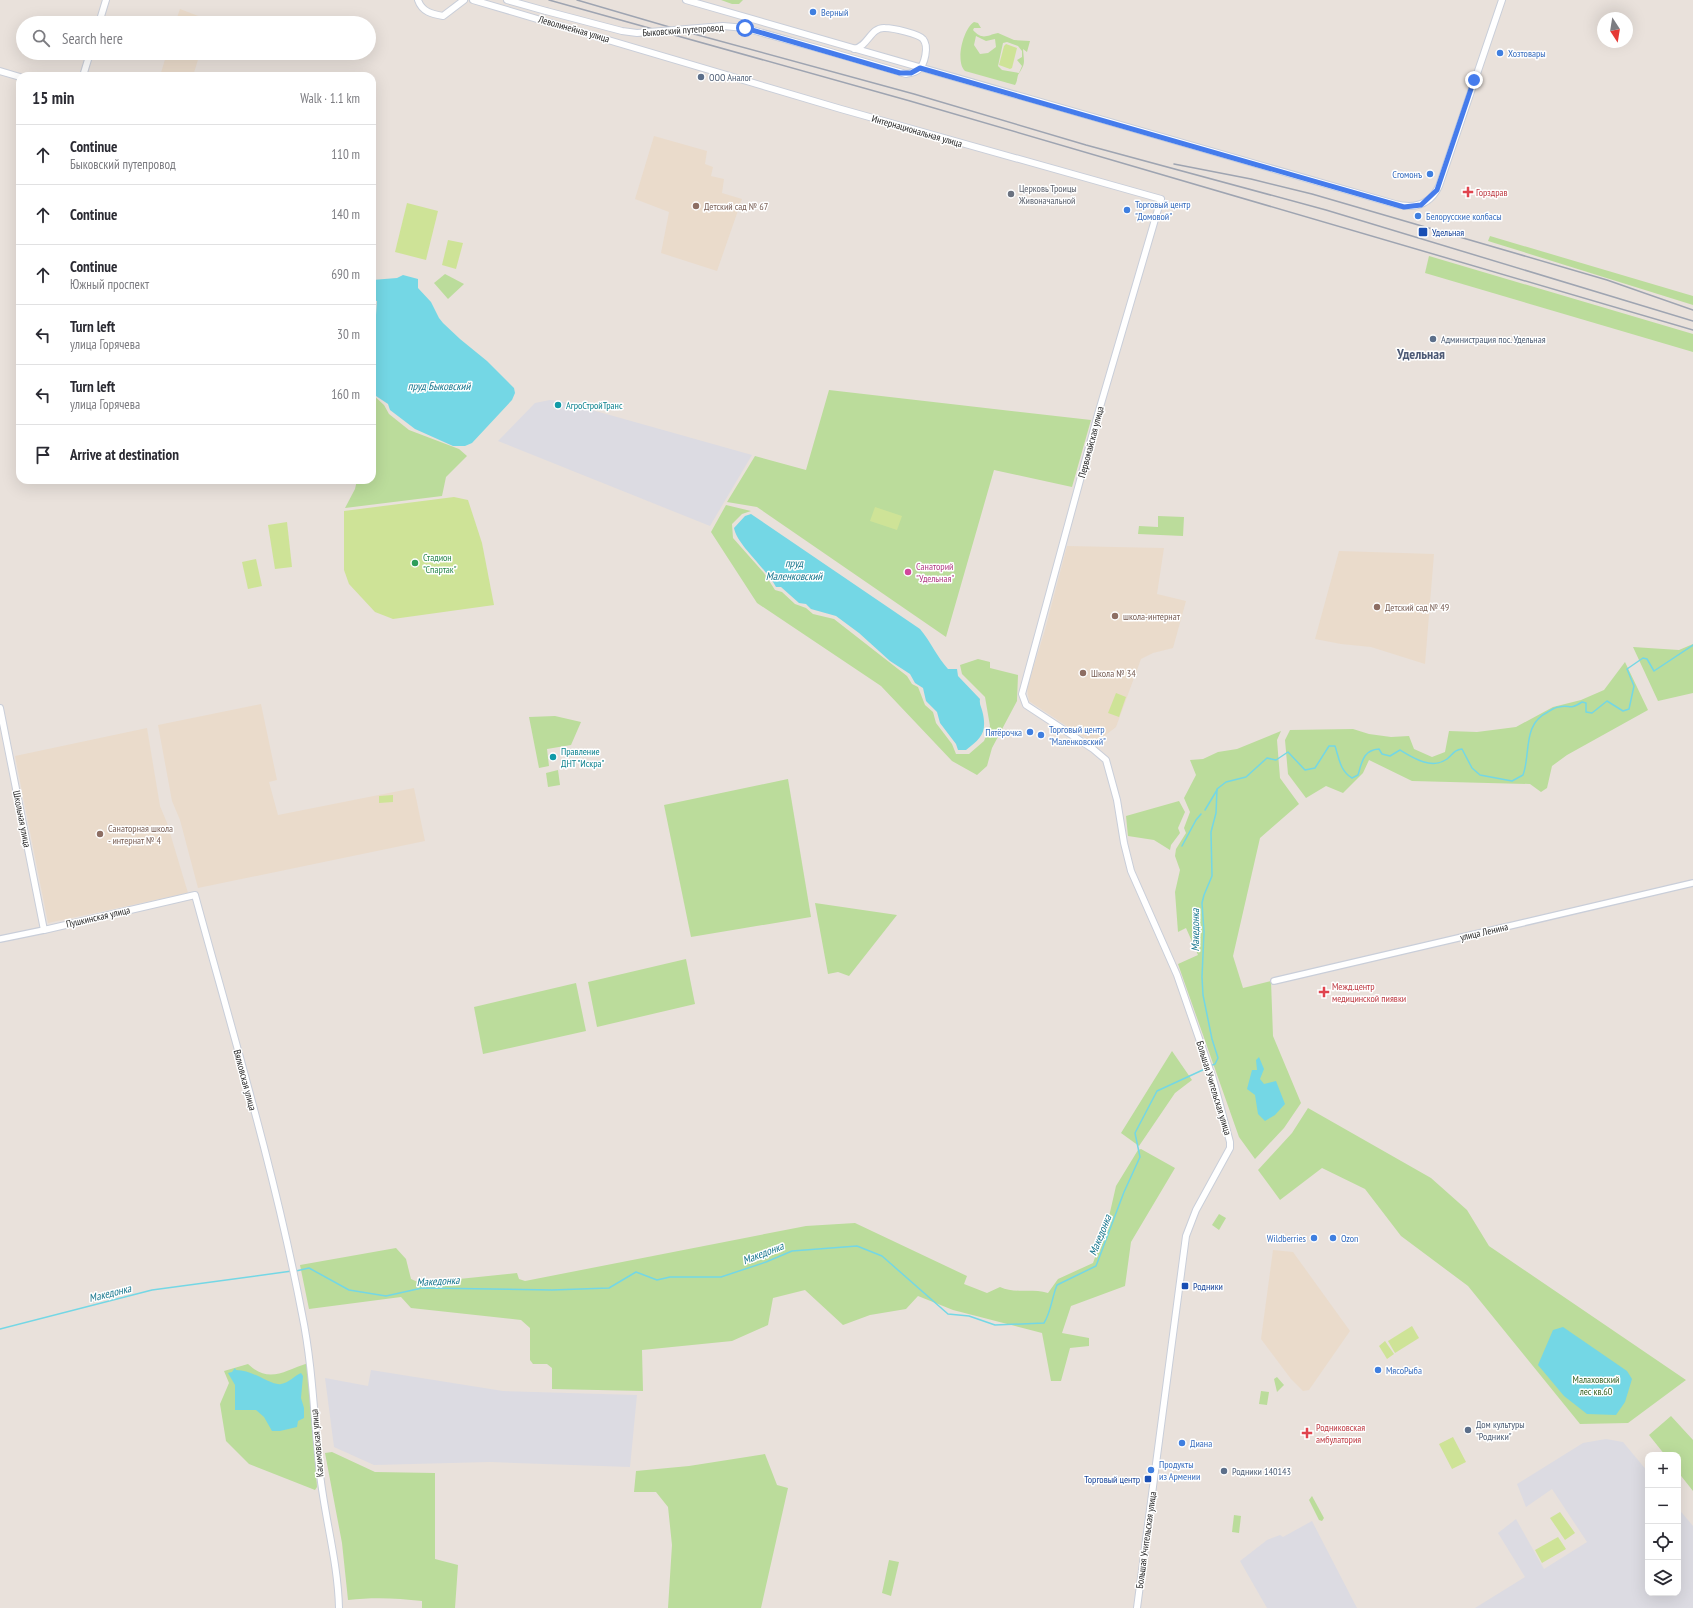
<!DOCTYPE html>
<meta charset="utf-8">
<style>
body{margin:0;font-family:"PT Sans Narrow",sans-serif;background:#f2f2f3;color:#2b2b33}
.controls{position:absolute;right:12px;bottom:12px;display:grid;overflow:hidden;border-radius:8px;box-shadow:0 4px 16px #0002}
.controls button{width:36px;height:36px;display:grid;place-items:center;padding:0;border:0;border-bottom:1px solid #e1e1e2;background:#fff;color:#2b2b33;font:20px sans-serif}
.compass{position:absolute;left:1597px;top:12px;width:36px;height:36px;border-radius:50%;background:#fff;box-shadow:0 4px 16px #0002;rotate:168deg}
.stop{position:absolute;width:12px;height:12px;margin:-9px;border:3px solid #457cec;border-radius:50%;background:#fff}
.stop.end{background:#457cec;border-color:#fff;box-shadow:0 1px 4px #0008}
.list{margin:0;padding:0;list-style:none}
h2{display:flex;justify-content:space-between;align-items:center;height:52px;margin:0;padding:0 16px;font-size:17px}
h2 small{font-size:13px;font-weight:400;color:#7c7c81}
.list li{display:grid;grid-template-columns:26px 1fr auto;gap:12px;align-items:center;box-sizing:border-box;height:60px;padding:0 16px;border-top:1px solid #e1e1e2}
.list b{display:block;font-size:15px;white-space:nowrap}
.list p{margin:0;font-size:13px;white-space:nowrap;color:#7c7c81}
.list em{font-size:13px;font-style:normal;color:#7c7c81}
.icon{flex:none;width:22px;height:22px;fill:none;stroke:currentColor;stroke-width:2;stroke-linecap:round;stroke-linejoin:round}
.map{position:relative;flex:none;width:1693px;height:1608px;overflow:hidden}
.search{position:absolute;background:#fff;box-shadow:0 4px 16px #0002;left:16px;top:16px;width:360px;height:44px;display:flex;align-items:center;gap:10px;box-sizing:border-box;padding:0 14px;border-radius:22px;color:#7c7c81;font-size:15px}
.panel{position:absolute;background:#fff;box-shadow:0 4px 16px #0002;left:16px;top:72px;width:360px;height:412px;border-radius:12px}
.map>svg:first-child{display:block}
</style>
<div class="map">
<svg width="1693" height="1608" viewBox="0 0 1693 1608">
<rect width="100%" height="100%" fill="#e9e1db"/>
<g fill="#dcdbe2">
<path d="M550,400L560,401L752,455L710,526L498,441L535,403Z"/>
<path d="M371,1370L503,1391L637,1395L630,1467L490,1462L374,1465L334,1447L325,1378L368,1386Z"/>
<path d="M1606,1439L1623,1442L1648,1472V1593H1678V1508L1693,1526V1608H1475L1525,1577L1498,1533L1516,1519L1544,1569L1587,1542L1552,1489L1526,1507L1517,1484L1583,1443Z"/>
<path d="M1312,1521L1357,1608H1267L1240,1561L1267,1540L1280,1535L1283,1537Z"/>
</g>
<g fill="#eadbcb">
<path d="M180,9L201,17L204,23H175Z"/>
<path d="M167,53H200L193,76H160Z"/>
<path d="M654,136L707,151L705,164L713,167L711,176L724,179L722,193L742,199L717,271L661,253L669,212L635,199Z"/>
<path d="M1067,546L1164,548L1157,594L1186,601L1173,648L1153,653L1141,659L1116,727L1094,744L1029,701L1027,688L1045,630Z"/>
<path d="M1339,551L1434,554L1425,664L1371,647L1341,644L1315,639Z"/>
<path d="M261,704L277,780L269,782L278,815L414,788L425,841L198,888L180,820L172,801L158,725Z"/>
<path d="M147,728L160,806L167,823L188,893L48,923L15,756Z"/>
<path d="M1273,1250L1293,1252L1350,1331L1309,1390L1303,1391L1291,1379L1261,1339Z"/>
</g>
<g fill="#bbdc9b" fill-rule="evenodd">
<path d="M721,0H743L739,4H732Z"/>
<path d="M974,22L978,23L981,28H974L973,30C983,41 987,35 998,33L1014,40L1030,41L1027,52L1023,49C1024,63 1026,63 1018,75C1017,79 1017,82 1015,85L965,71C955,62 963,29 974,22ZM976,36L986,41L995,39L996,47L988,53L980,54L974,45ZM1007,42L1018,46L1022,51V57L1017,60L1022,66L1019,73L1002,70L998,66L1003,43Z"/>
<path d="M1490,236L1693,296V305L1488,241Z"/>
<path d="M1429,256L1693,334V352L1425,273Z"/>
<path d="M445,274L464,284L448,299L434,283Z"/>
<path d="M829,390L1091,420L1072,487L994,470L946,637L757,507L727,502L755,456L806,470Z"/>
<path d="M372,394L384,405L389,414L409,430L459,449L467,456L446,477L442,496L345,508L355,489L357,480H372Z"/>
<path d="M726,505L751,511L742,514L732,524L733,538L764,573L775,590L782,592L795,604L806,608L813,614L834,619L907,676L912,684L918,687L925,705L933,712L936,723L952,744L956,754H969L984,741L990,726L985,697L962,674L960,665L978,659L990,662V668L1018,675L1017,701L992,748L987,766L977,775L952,761L881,686L757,603L711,532Z"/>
<path d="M1158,516L1184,517L1183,536L1138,534L1139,526L1158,527Z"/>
<path d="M1693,644V693L1658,701L1633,647L1679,650Z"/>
<path d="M1625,662L1648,710L1567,755L1552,766L1547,788L1541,792L1530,784L1412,781L1369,760L1363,773L1343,793L1326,786L1306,798L1288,774L1285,740L1290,730L1353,729L1369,734L1391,737L1409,736L1414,749L1432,757L1445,752L1449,731L1477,732L1516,727L1553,707L1581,700L1604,690Z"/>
<path d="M555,716L581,722L571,745L547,749L549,766L539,768L529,717Z"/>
<path d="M1281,731L1277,740L1280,778L1299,804L1260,838L1233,956L1243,988L1271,981L1273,1036L1301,1103L1284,1128L1255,1159L1239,1137L1178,964L1198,955L1186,928L1178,932L1175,892L1180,870L1175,856L1176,849L1186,833L1184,828L1190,812L1184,798L1196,775L1190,760L1203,759L1218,752L1237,749Z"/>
<path d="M558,770L560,785L548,787L546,773Z"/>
<path d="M788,779L811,917L691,937L664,805Z"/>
<path d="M1179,801L1185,812L1178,828L1180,833L1171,845L1170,850L1154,840L1128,836L1126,816Z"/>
<path d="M815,903L897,915L849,976L838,972L828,974Z"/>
<path d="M686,959L695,1004L597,1027L588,982Z"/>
<path d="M576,983L586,1031L483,1054L474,1007Z"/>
<path d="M1172,1051L1192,1080L1175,1093L1139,1146L1121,1133Z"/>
<path d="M1308,1108L1431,1178L1467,1210L1489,1246L1686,1380L1628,1423L1580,1424L1468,1286L1401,1236L1365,1189L1322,1168L1280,1200L1258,1170L1292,1133Z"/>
<path d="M1141,1149L1175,1168L1131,1242L1125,1286L1071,1306L1062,1333L1089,1338V1346L1070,1348L1061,1381H1051L1042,1333L953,1310L918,1296L906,1309L870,1315L843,1325L805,1290L773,1298L768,1325L732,1341L642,1350L643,1391L552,1389V1368L547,1364H533L530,1360V1328L521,1320L411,1308L401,1297L309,1309L300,1265L396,1248L406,1259L411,1279L420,1283L517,1273L519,1279L525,1281L806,1226L855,1223L967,1276L964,1284L987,1293L1000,1287C1015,1294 1032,1288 1048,1293L1058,1279L1093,1263L1108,1221L1116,1186L1138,1150Z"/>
<path d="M1219,1214L1226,1218L1219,1230L1212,1225Z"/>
<path d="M308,1363L317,1487L315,1490L249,1464L226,1441L220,1404L229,1383L224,1371L248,1364C269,1384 284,1371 308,1363Z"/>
<path d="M1277,1377L1284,1385L1277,1392L1274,1379Z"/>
<path d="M1261,1391L1269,1392L1267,1405L1259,1404Z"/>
<path d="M1671,1416L1693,1440V1491L1678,1472V1455H1665L1649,1435Z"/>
<path d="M332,1452L375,1472L435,1473V1559L458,1565L455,1608H422V1601C397,1598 373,1597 348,1600L342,1543L325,1453Z"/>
<path d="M765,1454L777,1485L788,1488L761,1608H668L672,1545L668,1507L656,1492H634L636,1471L689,1466Z"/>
<path d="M1312,1496L1324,1518L1322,1521L1319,1520L1309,1500Z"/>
<path d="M1234,1515L1241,1516L1239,1533L1232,1532Z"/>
<path d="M889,1560L899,1562L891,1596L882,1593Z"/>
</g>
<g fill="#cee397">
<path d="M1006,44L1017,48L1012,68L1010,69L999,65L1004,46Z"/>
<path d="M407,203L438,211L426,260L395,252Z"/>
<path d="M448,240L463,243L456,269L442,265Z"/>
<path d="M454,497L468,500L482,543L494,605L393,619L375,612L349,584L344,570V511Z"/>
<path d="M875,507L902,516L897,530L870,521Z"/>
<path d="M287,522L292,567L275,569L268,525Z"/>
<path d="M256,559L262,586L248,589L242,562Z"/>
<path d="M1116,693L1126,697L1119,717L1108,713Z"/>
<path d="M393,795V802L379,803V796Z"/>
<path d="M1412,1326L1419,1338L1395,1353L1388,1341Z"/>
<path d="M1385,1341L1394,1354L1387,1359L1379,1346Z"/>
<path d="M1453,1437L1466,1462L1452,1469L1439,1444Z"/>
<path d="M1560,1512L1575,1533L1565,1540L1550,1518Z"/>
<path d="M1558,1537L1566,1549L1542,1563L1535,1550Z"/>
</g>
<g fill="#74d7e5">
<path d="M403,275L418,279V288L431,302L439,318L443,323L460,339L487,361L514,388L515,393L512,400L472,443L465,446H453L415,429L390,410L388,404L376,396L372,391V321L376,315L377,301L372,300V280L397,278Z"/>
<path d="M751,514L920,629C931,642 937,657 948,669H957L958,676L980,699C979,705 982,708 983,714C987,734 980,739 966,750H958L956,744L940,723L937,712L926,701L923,688L915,683L910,674L890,661L859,633L836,616L811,609L806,604L799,603L781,587H776C766,568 737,545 734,528L745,516Z"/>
<path d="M1259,1057L1264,1069L1260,1079L1264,1084L1276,1081L1285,1104L1275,1115L1265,1121L1258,1114L1255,1095L1247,1089L1252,1070H1257L1256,1060Z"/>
<path d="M1563,1327L1627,1371L1632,1379L1625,1402L1616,1415L1587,1414L1564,1396L1538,1365L1553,1330Z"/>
<path d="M235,1368L236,1370C254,1370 271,1386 281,1384C289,1383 294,1376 301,1373L303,1376L301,1398L304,1408V1418L298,1421L297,1427L280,1431H272L264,1417L256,1410H235V1385L228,1373L232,1372Z"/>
</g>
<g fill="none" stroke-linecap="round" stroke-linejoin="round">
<g stroke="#74d7e5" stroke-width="1.5">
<path d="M1205,810L1217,790"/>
<path d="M1182,846L1196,820L1201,814"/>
<path d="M1210,1066L1215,1064L1218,1058L1212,1039L1203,995L1202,977L1204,932L1202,903L1204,895L1212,876L1211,832L1216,813L1217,789L1226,782L1246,777L1267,758L1276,760L1288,752L1305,770L1315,768L1329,746H1335C1339,758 1340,771 1352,778L1358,775C1362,762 1363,750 1379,749L1382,754L1390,756L1400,750C1413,758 1432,770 1447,759C1453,754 1454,750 1462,749L1472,768L1480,775L1512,781L1523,775C1531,754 1522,724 1548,712C1551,710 1555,707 1559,707C1571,704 1568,711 1582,702L1586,703V712L1592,713L1607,701L1623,711L1629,709L1634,686L1627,669L1643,658L1647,659L1654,671L1693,645"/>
<path d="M296,1271L309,1268L349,1290L386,1296L422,1288L552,1290L609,1288L636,1272L657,1280L670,1277H721L766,1262L792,1251L857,1246L882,1256L948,1314L969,1316L995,1325L1044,1323C1051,1312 1052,1297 1057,1285L1096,1266L1124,1192L1140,1157L1135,1133L1157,1091L1207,1068"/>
<path d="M0,1329L152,1290L292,1271"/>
</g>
<defs>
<g id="tertiary">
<path d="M0,939L44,930"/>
<path d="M1274,981L1693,883"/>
</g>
<g id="secondary">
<path d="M418,0C422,12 432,14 443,16L464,0"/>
<path d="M473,0L841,109L1161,199L1098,414L1022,694L1026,705L1093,749L1106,760L1117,800L1124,843L1131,871L1177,975L1213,1079L1230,1142V1148L1196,1210L1186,1236L1137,1608"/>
<path d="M507,0L546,11"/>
<path d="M686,0L1395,204C1414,209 1430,205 1439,186L1502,0"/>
<path d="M99,23L106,0"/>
<path d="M820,49L906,74C910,73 914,73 918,70C925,65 929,46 923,39C919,34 893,28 885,28C870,27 869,46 854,49"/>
<path d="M0,71L20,77"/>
<path d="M83,76L90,53"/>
<path d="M0,708L44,930L195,895C233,1034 275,1173 302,1314C313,1367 314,1421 320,1474C325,1519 338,1563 339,1608"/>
</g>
</defs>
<use href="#tertiary" stroke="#c9ced9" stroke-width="8"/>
<use href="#secondary" stroke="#c9ced9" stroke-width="8"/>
<use href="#tertiary" stroke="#fff" stroke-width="5.5"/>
<use href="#secondary" stroke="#fff" stroke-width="6"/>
<g stroke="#9ea4b1" stroke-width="1.5">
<path d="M549,0L910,101L1693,330"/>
<path d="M577,0L683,31L914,94L1086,145L1326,210L1693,321"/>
<path d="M1174,164L1251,179L1312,194L1607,280L1693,310"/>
</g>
<defs>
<path id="secondary-bridge" d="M546,11L622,31L637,33L723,26L745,28L820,49"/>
</defs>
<use href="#secondary-bridge" stroke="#c9ced9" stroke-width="8" stroke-linecap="butt"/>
<use href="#secondary-bridge" stroke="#fff" stroke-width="6"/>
</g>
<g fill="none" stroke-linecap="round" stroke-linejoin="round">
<path stroke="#457cec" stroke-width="5" d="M745,28L900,73H911L920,68L1404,207L1421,205L1437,190L1474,80"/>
</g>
<g fill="#3f7fe0" stroke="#fff" stroke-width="1.5">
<circle cx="813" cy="12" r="4"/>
<circle cx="1500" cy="53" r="4"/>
<circle cx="1430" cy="174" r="4"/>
<circle cx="1127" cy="210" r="4"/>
<circle cx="1418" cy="216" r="4"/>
<circle cx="1030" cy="732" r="4"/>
<circle cx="1041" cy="735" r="4"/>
<circle cx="1314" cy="1238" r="4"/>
<circle cx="1333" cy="1238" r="4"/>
<circle cx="1378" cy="1370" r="4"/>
<circle cx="1182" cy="1443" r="4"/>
<circle cx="1151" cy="1470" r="4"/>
</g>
<g fill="#5c6f8a" stroke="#fff" stroke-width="1.5">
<circle cx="701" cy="77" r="4"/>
<circle cx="1433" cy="339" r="4"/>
<circle cx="1468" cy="1430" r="4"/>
<circle cx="1224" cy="1471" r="4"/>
</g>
<g fill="#e0444e" stroke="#fff" stroke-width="1.5">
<path d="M1466 186h4v4h4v4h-4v4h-4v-4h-4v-4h4z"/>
<path d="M1322 986h4v4h4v4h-4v4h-4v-4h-4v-4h4z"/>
<path d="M1305 1427h4v4h4v4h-4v4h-4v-4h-4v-4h4z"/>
</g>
<circle fill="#6b7280" stroke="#fff" stroke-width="1.5" cx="1011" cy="194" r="4"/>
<g fill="#8d6e63" stroke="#fff" stroke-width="1.5">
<circle cx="696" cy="206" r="4"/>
<circle cx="1377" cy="607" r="4"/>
<circle cx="1115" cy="616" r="4"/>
<circle cx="1083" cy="673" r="4"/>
<circle cx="100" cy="834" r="4"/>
</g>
<g fill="#1a4fb4" stroke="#fff" stroke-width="1.5">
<rect x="1418" y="227" width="10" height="10" rx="2"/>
<rect x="1181" y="1282" width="8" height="8" rx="2"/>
<rect x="1144" y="1475" width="8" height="8" rx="2"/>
</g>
<g fill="#0f9aa8" stroke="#fff" stroke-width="1.5">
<circle cx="558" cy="405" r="4"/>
<circle cx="553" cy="757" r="4"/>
</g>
<circle fill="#2e9e5b" stroke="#fff" stroke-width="1.5" cx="415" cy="563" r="4"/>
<circle fill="#d1479c" stroke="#fff" stroke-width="1.5" cx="908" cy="572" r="4"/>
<g text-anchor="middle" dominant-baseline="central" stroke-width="3" stroke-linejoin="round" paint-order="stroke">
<g font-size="10" fill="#366cbe" stroke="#fff" text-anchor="start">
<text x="821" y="12">Верный</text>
<text x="1508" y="53">Хозтовары</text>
<text x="1422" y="174" text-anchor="end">Сгомонъ</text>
<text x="1135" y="204">Торговый центр<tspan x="1135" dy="12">"Домовой"</tspan></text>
<text x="1426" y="216">Белорусские колбасы</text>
<text x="1049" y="729">Торговый центр<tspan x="1049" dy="12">"Маленковский"</tspan></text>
<text x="1022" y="732" text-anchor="end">Пятёрочка</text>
<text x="1306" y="1238" text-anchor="end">Wildberries</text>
<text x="1341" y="1238">Ozon</text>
<text x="1386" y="1370">МясоРыба</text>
<text x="1190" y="1443">Диана</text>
<text x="1159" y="1464">Продукты<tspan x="1159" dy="12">из Армении</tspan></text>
</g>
<g font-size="10" fill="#282828" stroke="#fff">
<text transform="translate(574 29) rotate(16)">Леволинейная улица</text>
<text transform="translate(683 30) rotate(-4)">Быковский путепровод</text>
<text transform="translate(917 131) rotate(16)">Интернациональная улица</text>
<text transform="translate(1091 442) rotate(-75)">Первомайская улица</text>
<text transform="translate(22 819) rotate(79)">Школьная улица</text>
<text transform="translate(98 917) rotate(-13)">Пушкинская улица</text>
<text transform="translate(1484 932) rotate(-13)">улица Ленина</text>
<text transform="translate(245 1080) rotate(75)">Вялковская улица</text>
<text transform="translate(1214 1088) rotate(73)">Большая Учительская улица</text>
<text transform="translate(317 1443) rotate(-95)">Касимовская улица</text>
<text transform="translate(1146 1540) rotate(-82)">Большая Учительская улица</text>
</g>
<g font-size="10" fill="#4e5e75" stroke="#fff" text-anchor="start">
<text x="709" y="77">ООО Аналог</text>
<text x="1441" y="339">Администрация пос. Удельная</text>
<text x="1476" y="1424">Дом культуры<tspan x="1476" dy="12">"Родники"</tspan></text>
<text x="1232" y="1471">Родники 140143</text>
</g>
<g font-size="10" fill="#5b616d" stroke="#fff" text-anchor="start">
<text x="1019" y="188">Церковь Троицы<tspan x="1019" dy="12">Живоначальной</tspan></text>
</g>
<g font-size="10" fill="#be3a42" stroke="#fff" text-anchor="start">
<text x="1476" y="192">Горздрав</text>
<text x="1332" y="986">Межд.центр<tspan x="1332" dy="12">медицинской пиявки</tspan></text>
<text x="1316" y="1427">Родниковская<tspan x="1316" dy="12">амбулатория</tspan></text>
</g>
<g font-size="10" fill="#785e54" stroke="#fff" text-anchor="start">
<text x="704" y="206">Детский сад № 67</text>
<text x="1385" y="607">Детский сад № 49</text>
<text x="1123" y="616">школа-интернат</text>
<text x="1091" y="673">Школа № 34</text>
<text x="108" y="828">Санаторная школа<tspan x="108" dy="12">- интернат № 4</tspan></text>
</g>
<g font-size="10" fill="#164399" stroke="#fff" text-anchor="start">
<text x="1432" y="232">Удельная</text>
<text x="1193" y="1286">Родники</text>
<text x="1140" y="1479" text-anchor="end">Торговый центр</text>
</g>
<g font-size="10" fill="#0d838f" stroke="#fff" text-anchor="start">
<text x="566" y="405">АгроСтройТранс</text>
<text x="561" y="751">Правление<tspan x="561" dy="12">ДНТ "Искра"</tspan></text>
</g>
<g font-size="10" fill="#27864d" stroke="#fff" text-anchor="start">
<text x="423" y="557">Стадион<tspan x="423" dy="12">"Спартак"</tspan></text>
</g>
<g font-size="10" fill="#b23c85" stroke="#fff" text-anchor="start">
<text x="916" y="566">Санаторий<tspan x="916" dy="12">"Удельная"</tspan></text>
</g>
<g font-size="10" fill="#355f1e" stroke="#fff">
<text x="1596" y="1379">Малаховский<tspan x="1596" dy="12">лес кв.60</tspan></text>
</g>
<g font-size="11" font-style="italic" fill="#17768d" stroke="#fff">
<text x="439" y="386">пруд Быковский</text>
<text x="794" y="563">пруд<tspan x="794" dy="13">Маленковский</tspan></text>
<text transform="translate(1195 930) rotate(-90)">Македонка</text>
<text transform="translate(1100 1235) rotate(-68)">Македонка</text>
<text transform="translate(763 1253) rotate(-21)">Македонка</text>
<text transform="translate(438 1281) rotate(-3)">Македонка</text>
<text transform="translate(110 1293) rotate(-14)">Македонка</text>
</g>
<g font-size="14" font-weight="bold" fill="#4c5975" stroke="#fff">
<text x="1421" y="354">Удельная</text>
</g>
</g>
</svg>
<div class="controls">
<button>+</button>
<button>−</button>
<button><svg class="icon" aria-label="locate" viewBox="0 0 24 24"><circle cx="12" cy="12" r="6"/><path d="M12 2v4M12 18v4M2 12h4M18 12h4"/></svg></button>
<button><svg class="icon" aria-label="layers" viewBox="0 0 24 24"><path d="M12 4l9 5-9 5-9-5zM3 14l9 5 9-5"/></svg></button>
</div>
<svg class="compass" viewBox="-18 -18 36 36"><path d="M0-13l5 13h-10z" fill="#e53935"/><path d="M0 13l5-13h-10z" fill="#7c7c81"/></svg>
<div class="stop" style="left:745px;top:28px"></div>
<div class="stop end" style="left:1474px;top:80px"></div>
<div class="search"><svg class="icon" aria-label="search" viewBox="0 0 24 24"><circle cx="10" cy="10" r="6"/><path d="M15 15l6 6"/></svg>Search here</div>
<section class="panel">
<h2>15 min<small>Walk · 1.1 km</small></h2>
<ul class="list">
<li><svg class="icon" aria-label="ahead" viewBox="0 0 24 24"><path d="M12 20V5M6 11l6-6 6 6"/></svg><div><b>Continue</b><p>Быковский путепровод</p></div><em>110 m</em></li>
<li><svg class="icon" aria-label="ahead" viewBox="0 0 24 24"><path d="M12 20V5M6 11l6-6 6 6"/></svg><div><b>Continue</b></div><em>140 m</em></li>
<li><svg class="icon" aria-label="ahead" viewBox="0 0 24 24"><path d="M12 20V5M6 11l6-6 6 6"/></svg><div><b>Continue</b><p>Южный проспект</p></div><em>690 m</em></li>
<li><svg class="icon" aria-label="left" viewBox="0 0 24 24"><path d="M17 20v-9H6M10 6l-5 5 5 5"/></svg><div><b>Turn left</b><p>улица Горячева</p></div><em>30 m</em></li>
<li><svg class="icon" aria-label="left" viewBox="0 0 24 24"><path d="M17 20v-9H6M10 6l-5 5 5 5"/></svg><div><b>Turn left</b><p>улица Горячева</p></div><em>160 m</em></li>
<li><svg class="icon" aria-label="arrive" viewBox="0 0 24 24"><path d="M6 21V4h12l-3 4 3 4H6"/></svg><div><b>Arrive at destination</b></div></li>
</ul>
</section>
</div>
